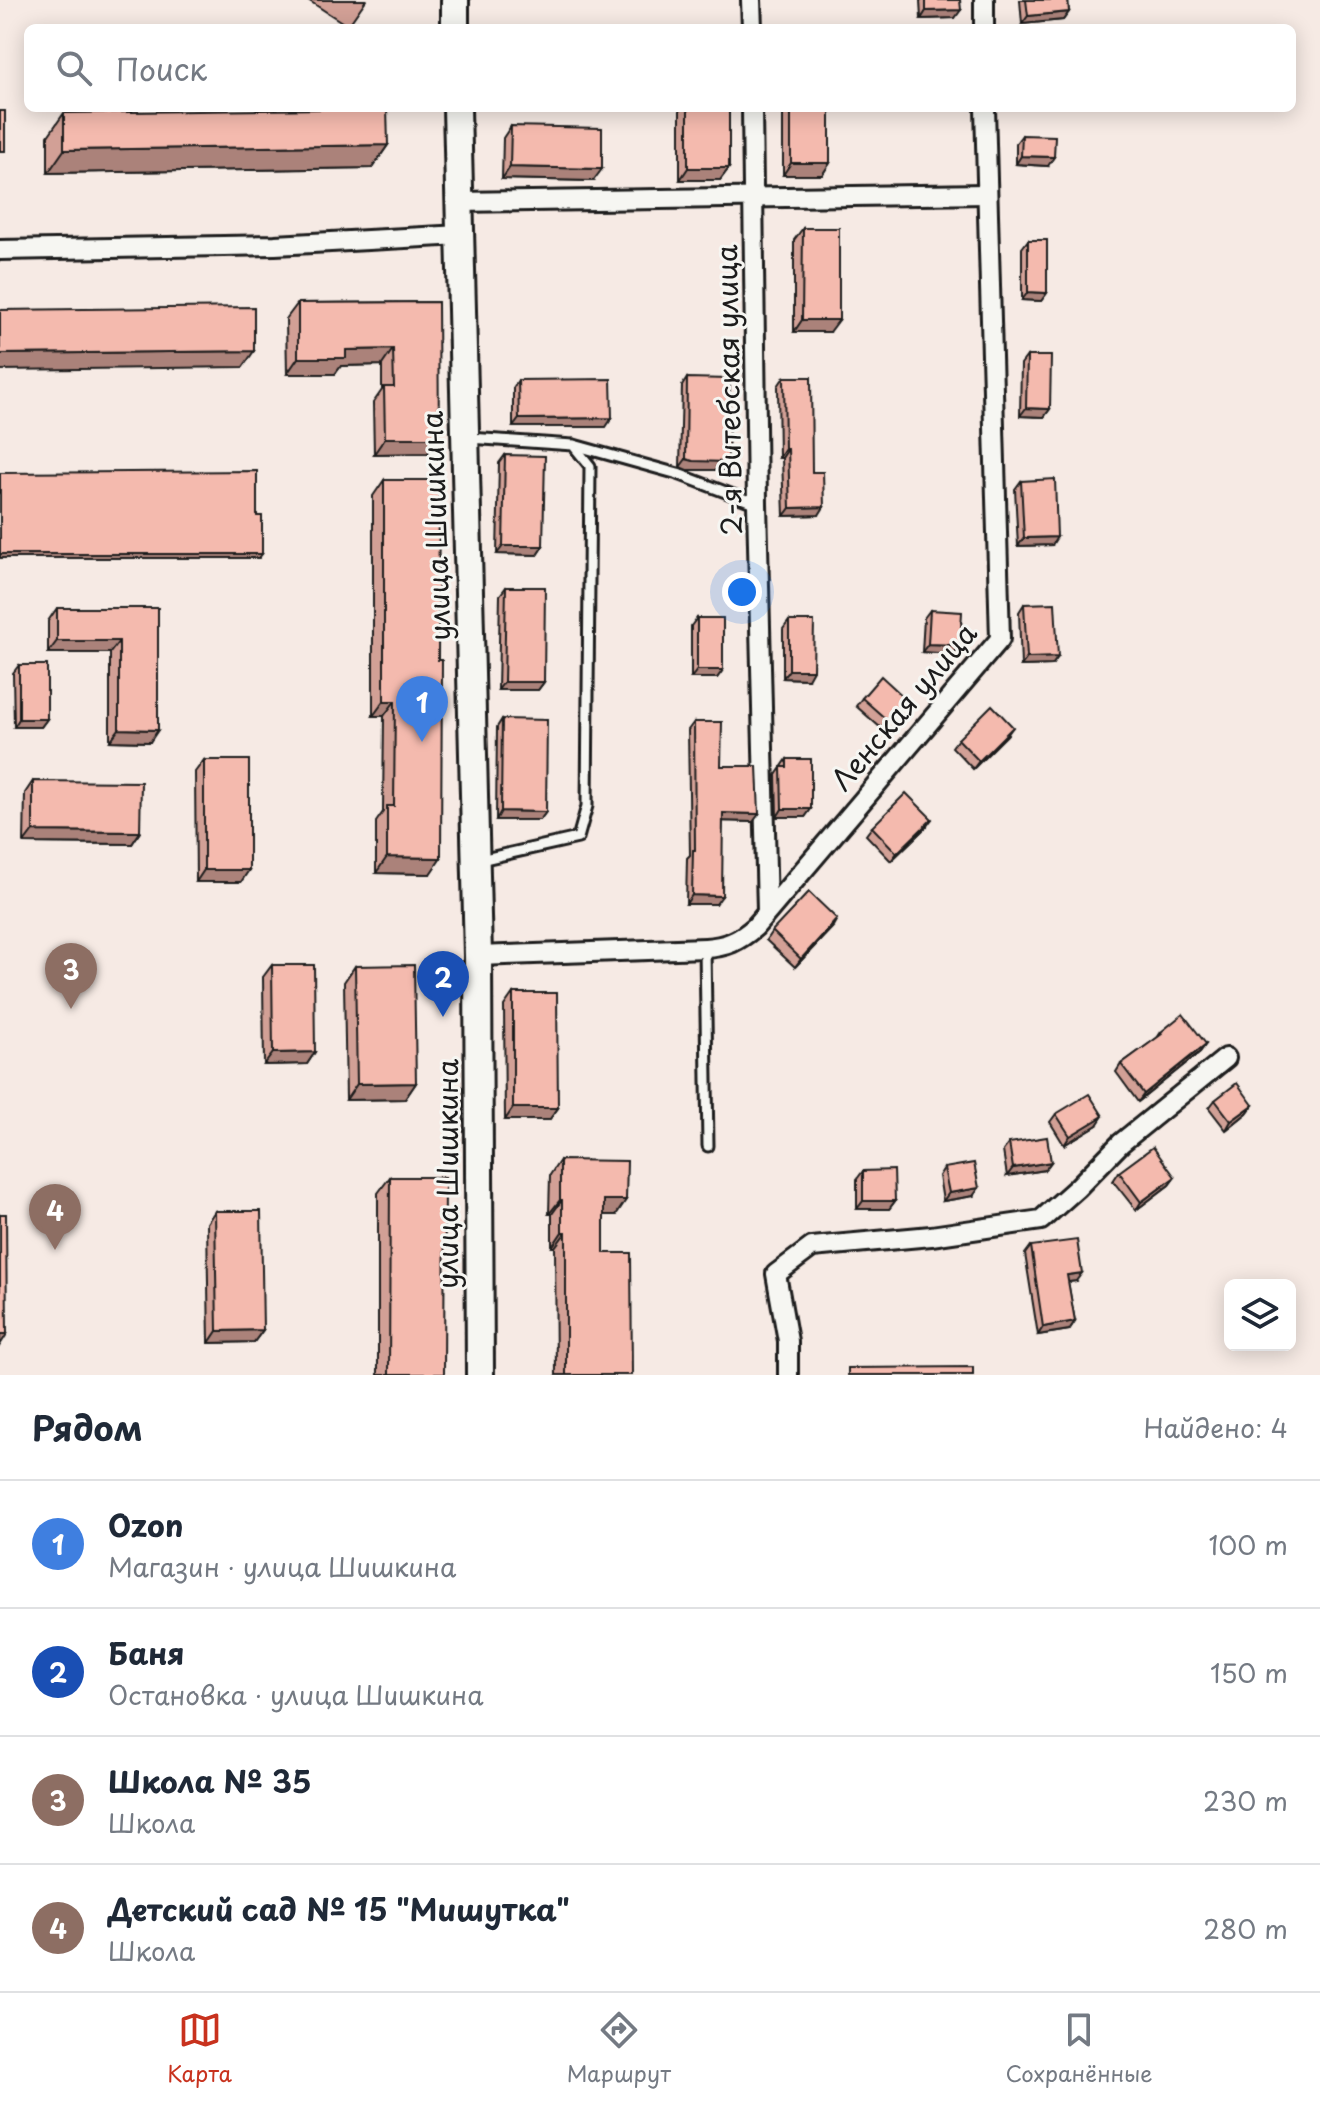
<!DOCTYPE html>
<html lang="ru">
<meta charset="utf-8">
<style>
body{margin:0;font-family:"Playpen Sans",sans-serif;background:#f6f6f7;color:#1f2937}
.controls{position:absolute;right:24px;bottom:24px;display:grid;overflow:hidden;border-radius:12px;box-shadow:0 4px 20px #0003}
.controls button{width:72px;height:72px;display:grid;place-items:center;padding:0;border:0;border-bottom:2px solid #e0e1e3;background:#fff;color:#1f2937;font:40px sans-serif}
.you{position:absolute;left:742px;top:592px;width:28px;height:28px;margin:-20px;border:6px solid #fff;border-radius:50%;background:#1a73e8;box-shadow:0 0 0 12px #1a73e833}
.badge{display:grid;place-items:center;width:52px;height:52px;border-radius:50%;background:#c8321e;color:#fff;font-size:26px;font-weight:700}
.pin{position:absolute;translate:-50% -66px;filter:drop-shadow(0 2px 4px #0008)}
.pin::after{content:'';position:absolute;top:42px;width:28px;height:24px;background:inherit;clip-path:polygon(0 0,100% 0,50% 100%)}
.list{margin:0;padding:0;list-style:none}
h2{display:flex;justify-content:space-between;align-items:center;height:104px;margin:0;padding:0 32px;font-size:34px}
h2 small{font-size:26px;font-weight:400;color:#747a83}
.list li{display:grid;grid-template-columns:52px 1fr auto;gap:24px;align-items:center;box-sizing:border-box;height:128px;padding:0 32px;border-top:2px solid #e0e1e3}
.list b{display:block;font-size:30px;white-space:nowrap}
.list p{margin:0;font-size:26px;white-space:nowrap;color:#747a83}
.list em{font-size:26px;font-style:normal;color:#747a83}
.icon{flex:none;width:44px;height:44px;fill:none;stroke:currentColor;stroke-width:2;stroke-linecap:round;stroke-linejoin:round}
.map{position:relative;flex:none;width:1320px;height:1375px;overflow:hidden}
.search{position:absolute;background:#fff;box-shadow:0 4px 20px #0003;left:24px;right:24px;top:24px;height:88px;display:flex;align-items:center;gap:20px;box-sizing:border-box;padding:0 28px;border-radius:12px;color:#747a83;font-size:30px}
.sheet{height:616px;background:#fff}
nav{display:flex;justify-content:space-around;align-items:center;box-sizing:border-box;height:112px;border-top:2px solid #e0e1e3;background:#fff;font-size:22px;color:#747a83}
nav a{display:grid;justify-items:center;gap:4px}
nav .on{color:#c8321e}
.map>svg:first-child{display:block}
</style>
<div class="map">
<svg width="1320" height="1375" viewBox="0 0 1320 1375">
<rect width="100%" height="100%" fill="#f6eae4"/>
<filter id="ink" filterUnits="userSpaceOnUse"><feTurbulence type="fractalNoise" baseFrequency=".0125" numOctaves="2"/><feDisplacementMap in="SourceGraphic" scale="16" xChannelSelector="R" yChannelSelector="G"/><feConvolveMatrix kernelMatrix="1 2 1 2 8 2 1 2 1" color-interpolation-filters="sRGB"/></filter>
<g filter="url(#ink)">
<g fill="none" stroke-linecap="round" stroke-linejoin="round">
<defs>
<g id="lane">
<path d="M469,438L573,445L590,466L587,806L578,838L480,860"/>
<path d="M574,445L678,474L757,504"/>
<path d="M705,948L708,1146"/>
</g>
<g id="street">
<path d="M751,0L752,28"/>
<path d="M984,0V28"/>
<path d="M752,108L757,504L767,911"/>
<path d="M460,202L986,194"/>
<path d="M0,250L275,245L461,235"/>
<path d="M478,956L705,948C726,947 739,941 755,927L1000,639L985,108"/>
<path d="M788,1375V1341L776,1274L812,1247L931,1236L1041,1220L1077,1188L1121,1143L1226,1058"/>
</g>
<g id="secondary">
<path d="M455,28V0"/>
<path d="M457,108L478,956L480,1375"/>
</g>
</defs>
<use href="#lane" stroke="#1c1c1c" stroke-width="15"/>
<use href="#street" stroke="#1c1c1c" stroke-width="24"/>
<use href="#secondary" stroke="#1c1c1c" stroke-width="32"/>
<use href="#lane" stroke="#f6f6f2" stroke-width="9"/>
<use href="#street" stroke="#f6f6f2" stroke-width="18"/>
<use href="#secondary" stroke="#f6f6f2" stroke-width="26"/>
</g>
<g fill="#d2a096" stroke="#1c1c1c" stroke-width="2">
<path d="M308,0H366L348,26Z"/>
<path d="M920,0H960L955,18L921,19Z"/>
<path d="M1020,0H1068L1069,12L1063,20L1022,24Z"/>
<path d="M680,108H729V168L720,180H680Z"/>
<path d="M783,108H830V163L822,175H783Z"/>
<path d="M64,113L388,145L372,168L48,173V136Z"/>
<path d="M511,126L593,181L502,179L503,138Z"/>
<path d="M1022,135L1048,166L1016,164V143Z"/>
<path d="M803,228L830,332H794V240Z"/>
<path d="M1028,240L1047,293L1041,301L1022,300V248Z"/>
<path d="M438,302L428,453L374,454L373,403L382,390V365L341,366L335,374H287L286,319L298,303Z"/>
<path d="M1027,356L1050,409L1044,417L1020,416L1021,364Z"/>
<path d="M784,377L812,472L819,515L784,516L782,458H779L778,386Z"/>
<path d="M687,378L728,462L722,470H687L680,467L682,386Z"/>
<path d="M518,380L606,427H513V388Z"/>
<path d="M505,455L543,546L537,555L497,554L499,463Z"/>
<path d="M384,480L430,874L376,873V822L383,812L384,716H373V496Z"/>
<path d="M1021,481L1052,545L1018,546L1015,489Z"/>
<path d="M506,587L544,682L538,690H498L500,595Z"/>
<path d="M1024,604L1058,657L1052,665L1021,666L1019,612Z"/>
<path d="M57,608H158L150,742L110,741V653H48V621Z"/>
<path d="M930,610L954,654L922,652L924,618Z"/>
<path d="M697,618L723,670L717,678H691V626Z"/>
<path d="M789,621L808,679L783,678V629Z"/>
<path d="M19,665L47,719L41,727H14L13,673Z"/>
<path d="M862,698L900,707L881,728L856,706Z"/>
<path d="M502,719L546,812L540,820H496L497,727Z"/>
<path d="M694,722L721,766L753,822L723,821L716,904H686L687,858L690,855L688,730Z"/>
<path d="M1007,735L973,769L952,747L958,739Z"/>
<path d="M787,759L811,809L805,817H777L776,775Z"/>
<path d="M204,760L241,882H196L195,772Z"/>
<path d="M33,781L140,832L132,844L24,843L25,793Z"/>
<path d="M872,827H926L891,861L866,835Z"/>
<path d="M832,928L795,967L766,940L772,931Z"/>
<path d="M272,965L315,1052L307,1064L264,1065L263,977Z"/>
<path d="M355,966L416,1083L405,1099L346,1100L344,982Z"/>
<path d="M513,993L558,1108L549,1120H505L504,1006Z"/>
<path d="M1161,1032L1206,1044L1200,1052L1138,1102L1116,1072L1121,1064L1157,1038Z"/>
<path d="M1215,1100L1253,1105L1247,1113L1226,1130L1209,1108Z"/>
<path d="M1056,1114L1097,1125L1064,1145L1050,1122Z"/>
<path d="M1009,1143L1051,1162L1045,1170L1007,1176L1003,1151Z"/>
<path d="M560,1160L616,1215H604V1253L632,1375H556L555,1247H552V1214H549L550,1175Z"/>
<path d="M944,1168L973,1196L943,1201L939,1176Z"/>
<path d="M863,1171L895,1201L889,1209H857V1179Z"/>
<path d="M1119,1172L1175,1177L1169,1185L1136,1210L1113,1181Z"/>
<path d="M390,1177L444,1374V1375H378V1193Z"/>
<path d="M215,1211L263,1330L254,1342L209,1343L207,1223Z"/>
<path d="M1031,1246L1076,1281L1068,1282L1075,1321L1069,1330L1038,1335L1025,1254Z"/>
</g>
<g fill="#ab827a" stroke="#1c1c1c" stroke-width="2">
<path d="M961,10L955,18L921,19L926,11Z"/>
<path d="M1069,12L1063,20L1022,24L1028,16Z"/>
<path d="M388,145L372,168L48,173L64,150Z"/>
<path d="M1021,156L1054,157L1048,166L1016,164Z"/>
<path d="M791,163H830L822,175H783Z"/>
<path d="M510,167L602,169L593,181L502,179Z"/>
<path d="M688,168H729L720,180H680Z"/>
<path d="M1028,292L1047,293L1041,301L1022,300Z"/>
<path d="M802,320H839L830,332H794Z"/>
<path d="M393,349L382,365L341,366L335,374H287L298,358L346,350Z"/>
<path d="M254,351L243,367L0,370V354Z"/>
<path d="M1026,408L1050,409L1044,417L1020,416Z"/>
<path d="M612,418L606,427H513L519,419Z"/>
<path d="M385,438H439L428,453L374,454Z"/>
<path d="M785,449H788L782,458H779Z"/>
<path d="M686,459L728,462L722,470H687L680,467Z"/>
<path d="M824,507L819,515L784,516L790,508Z"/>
<path d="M1057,537L1052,545L1018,546L1024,538Z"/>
<path d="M503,546H543L537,555L497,554Z"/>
<path d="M0,554H262L259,558H0Z"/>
<path d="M57,641H119L110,653H48Z"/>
<path d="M928,644L960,645L954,654L922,652Z"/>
<path d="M1058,657L1052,665L1021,666L1027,658Z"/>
<path d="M697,670H723L717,678H691Z"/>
<path d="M789,670H813L808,679L783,678Z"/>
<path d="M504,682H544L538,690H498Z"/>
<path d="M384,701H395L384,716H373Z"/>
<path d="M19,719H47L41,727H14Z"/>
<path d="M1013,727L1007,735L973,769L979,761Z"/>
<path d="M119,729L158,730L150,742L110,741Z"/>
<path d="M782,809H811L805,817H777Z"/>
<path d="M501,811L546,812L540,820H496Z"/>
<path d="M723,813L759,814L753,822L717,821Z"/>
<path d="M932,819L926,827L891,861L897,853Z"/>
<path d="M33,831L140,832L132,844L24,843Z"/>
<path d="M387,857L441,858L430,874L376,873Z"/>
<path d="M204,870H249L241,882H196Z"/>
<path d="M692,895L722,896L716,904H686Z"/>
<path d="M837,919L832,928L795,967L801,959Z"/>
<path d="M1206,1044L1200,1052L1138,1102L1144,1094Z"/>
<path d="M315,1052L307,1064L264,1065L273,1053Z"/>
<path d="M416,1083L405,1099L346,1100L357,1084Z"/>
<path d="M1253,1105L1247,1113L1226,1130L1231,1121Z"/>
<path d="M513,1108H558L549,1120H505Z"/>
<path d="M1103,1116L1097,1125L1064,1145L1070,1136Z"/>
<path d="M1051,1162L1045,1170L1007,1176L1013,1168Z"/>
<path d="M1175,1177L1169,1185L1136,1210L1141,1202Z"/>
<path d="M979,1188L973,1196L943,1201L949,1193Z"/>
<path d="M560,1200H562L552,1214H549Z"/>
<path d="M604,1200H626L616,1215H594Z"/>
<path d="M863,1201H895L889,1209H857Z"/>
<path d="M562,1232H566L555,1247H552Z"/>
<path d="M1082,1273L1076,1281L1061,1283L1067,1275Z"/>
<path d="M1075,1321L1069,1330L1038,1335L1043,1327Z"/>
<path d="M263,1330L254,1342L209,1343L217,1331Z"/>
<path d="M0,1334H7L0,1345Z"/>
</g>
<g fill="#f4baae" stroke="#1c1c1c" stroke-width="2">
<path d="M926,0H960L961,10L926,11Z"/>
<path d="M1026,0H1068L1069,12L1028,16Z"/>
<path d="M387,108L388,145L64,150V113Z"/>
<rect x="688" y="108" width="41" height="60"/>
<rect x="791" y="108" width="39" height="55"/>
<rect x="0" y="111" width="5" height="40"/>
<path d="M511,126L602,128V169L510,167Z"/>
<path d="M1022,135L1055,136L1054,157L1021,156Z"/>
<path d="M803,228H839V320H802Z"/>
<path d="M1028,240H1047V293L1028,292Z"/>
<path d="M438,302L439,438H385L384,387H394L393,349L346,350V358H298V303Z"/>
<path d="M254,307V351L0,354V310Z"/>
<path d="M1027,356H1051L1050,409L1026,408Z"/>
<path d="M784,377H811L812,472H823L824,507L790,508L788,449H785Z"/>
<path d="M687,378L730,379L728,462L693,461L686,459Z"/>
<path d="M611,379L612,418L519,419L518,380Z"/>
<path d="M505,455L545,456L543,546H503Z"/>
<path d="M257,471V516H262V554H0V473Z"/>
<path d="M1055,479L1057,537L1024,538L1021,481Z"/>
<path d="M384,480H439L438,660H442L441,858L387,857V806H394L395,701H384Z"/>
<path d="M506,587H545L544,682H504Z"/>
<path d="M1055,603L1058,657L1027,658L1024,604Z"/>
<path d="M57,608H158V730L119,729V641H57Z"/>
<path d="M930,610L962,612L960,645L928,644Z"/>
<rect x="697" y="618" width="26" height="52"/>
<path d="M789,621H814L813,670H789Z"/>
<rect x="19" y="665" width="28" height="54"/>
<path d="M881,676L906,699L887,720L862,698Z"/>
<path d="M992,705L1013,727L979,761L958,739Z"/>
<path d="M502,719L547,720L546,812L501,811Z"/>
<path d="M694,722H722L721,766H757L759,814L723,813L722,896L692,895L693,850H695Z"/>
<path d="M787,759H811V809H782L781,767H787Z"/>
<rect x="204" y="760" width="45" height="110"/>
<path d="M33,781L141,782L140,832L33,831Z"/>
<path d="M906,793L932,819L897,853L872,827Z"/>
<path d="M809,892L837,919L801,959L772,931Z"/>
<path d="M272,965H314L315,1052L273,1053Z"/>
<path d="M414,965L416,1083L357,1084L355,966Z"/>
<path d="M513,993H557L558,1108H513Z"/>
<path d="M1183,1014L1206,1044L1144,1094L1121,1064L1162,1034L1161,1032Z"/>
<path d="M1237,1083L1253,1105L1231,1121L1215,1100Z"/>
<path d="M1089,1094L1103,1116L1070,1136L1056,1114Z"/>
<path d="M1047,1137L1051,1162L1013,1168L1009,1143Z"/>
<path d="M1153,1147L1175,1177L1141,1202L1119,1172Z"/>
<path d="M560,1160L627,1161L626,1200H604V1253H631L632,1375H566V1232H562V1200H560Z"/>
<path d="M974,1163L979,1188L949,1193L944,1168Z"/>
<path d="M894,1170L895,1201H863V1171Z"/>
<path d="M390,1177H445L444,1374H389Z"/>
<path d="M215,1211H261L263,1330L217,1331Z"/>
<path d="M0,1214H6L7,1334H0Z"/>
<path d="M1077,1240L1082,1273L1067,1275L1075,1321L1043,1327L1031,1246Z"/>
<path d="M973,1367V1375H848V1368Z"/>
</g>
</g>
<g text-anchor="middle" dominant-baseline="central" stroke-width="6" stroke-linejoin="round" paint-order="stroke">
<g font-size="28" fill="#1c1c1c" stroke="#f6f6f2">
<text transform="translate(728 390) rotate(-91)">2-я Витебская улица</text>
<text transform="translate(435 526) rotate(-92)">улица Шишкина</text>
<text transform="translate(903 706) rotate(-50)">Ленская улица</text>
<text transform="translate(446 1174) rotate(-90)">улица Шишкина</text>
</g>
</g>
</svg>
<div class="controls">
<button><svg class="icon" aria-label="layers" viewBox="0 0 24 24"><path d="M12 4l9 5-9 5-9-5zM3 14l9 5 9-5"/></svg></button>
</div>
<div class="you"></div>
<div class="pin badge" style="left:422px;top:742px;background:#3f7fe0">1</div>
<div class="pin badge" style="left:443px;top:1017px;background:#1a4fb4">2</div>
<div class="pin badge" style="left:71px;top:1009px;background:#8d6e63">3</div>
<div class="pin badge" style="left:55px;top:1250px;background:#8d6e63">4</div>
<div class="search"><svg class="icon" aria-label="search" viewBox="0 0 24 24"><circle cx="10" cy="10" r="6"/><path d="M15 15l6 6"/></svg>Поиск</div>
</div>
<section class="sheet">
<h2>Рядом<small>Найдено: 4</small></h2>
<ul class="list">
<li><span class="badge" style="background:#3f7fe0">1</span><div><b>Ozon</b><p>Магазин · улица Шишкина</p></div><em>100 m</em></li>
<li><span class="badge" style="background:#1a4fb4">2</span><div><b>Баня</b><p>Остановка · улица Шишкина</p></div><em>150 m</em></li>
<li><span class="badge" style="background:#8d6e63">3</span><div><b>Школа № 35</b><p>Школа</p></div><em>230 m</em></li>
<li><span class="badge" style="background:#8d6e63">4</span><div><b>Детский сад № 15 &quot;Мишутка&quot;</b><p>Школа</p></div><em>280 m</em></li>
</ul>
</section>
<nav>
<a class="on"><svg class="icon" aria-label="map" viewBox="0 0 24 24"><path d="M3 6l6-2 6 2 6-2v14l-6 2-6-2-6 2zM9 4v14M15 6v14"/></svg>Карта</a>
<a><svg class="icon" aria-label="directions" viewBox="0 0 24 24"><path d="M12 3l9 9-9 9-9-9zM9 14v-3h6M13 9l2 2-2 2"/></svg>Маршрут</a>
<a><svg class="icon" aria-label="saved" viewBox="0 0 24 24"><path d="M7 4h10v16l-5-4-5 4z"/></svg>Сохранённые</a>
</nav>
